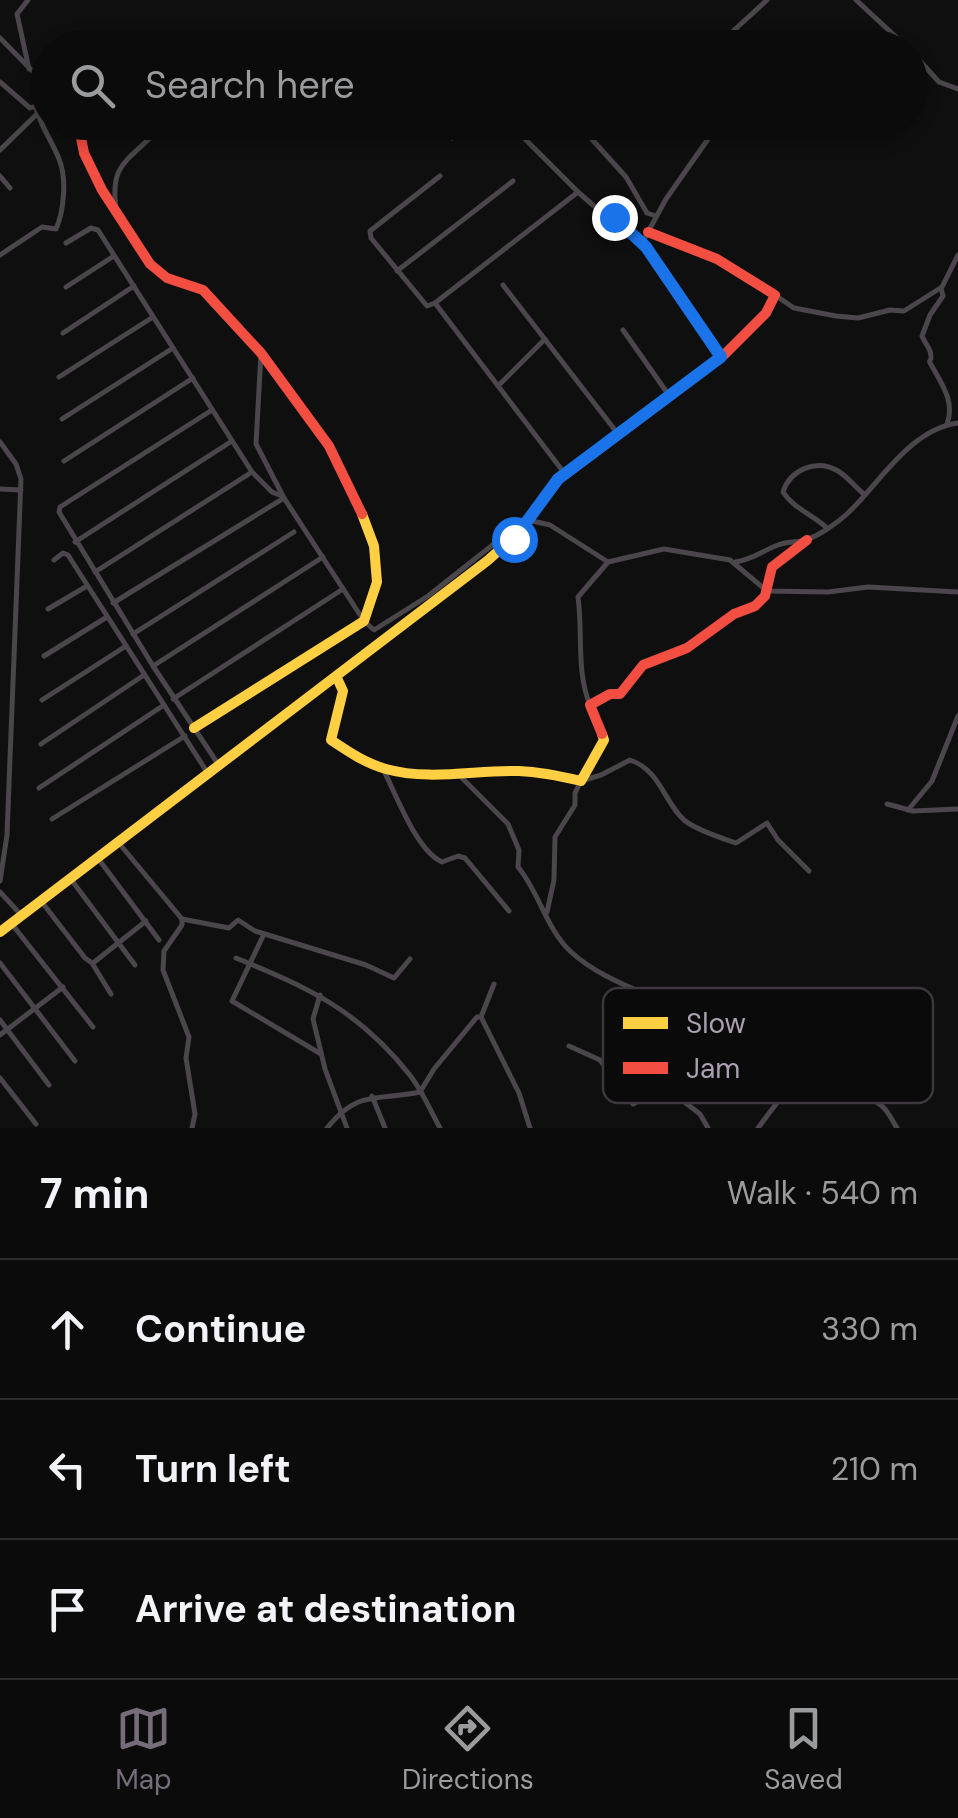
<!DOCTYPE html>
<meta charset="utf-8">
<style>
body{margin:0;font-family:"DM Sans",sans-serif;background:#1a191a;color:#f1f3f6}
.stop{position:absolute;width:30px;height:30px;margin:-22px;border:8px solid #1a73e8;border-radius:50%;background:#fff}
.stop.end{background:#1a73e8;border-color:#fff;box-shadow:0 2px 10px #0008}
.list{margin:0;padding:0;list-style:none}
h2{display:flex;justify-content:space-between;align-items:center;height:130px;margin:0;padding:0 40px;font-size:42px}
h2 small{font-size:32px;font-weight:400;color:#9a9b9d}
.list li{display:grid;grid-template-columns:65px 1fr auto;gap:30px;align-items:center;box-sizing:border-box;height:140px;padding:0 40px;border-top:2px solid #2c2b2d}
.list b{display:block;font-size:38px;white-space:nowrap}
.list em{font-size:32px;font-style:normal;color:#9a9b9d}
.icon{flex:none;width:55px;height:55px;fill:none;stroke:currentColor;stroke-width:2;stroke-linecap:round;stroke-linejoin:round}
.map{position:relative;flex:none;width:958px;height:1128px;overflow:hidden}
.search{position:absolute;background:#0c0b0c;box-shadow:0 5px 15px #0003;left:30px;right:30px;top:30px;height:110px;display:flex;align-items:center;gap:25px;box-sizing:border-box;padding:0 35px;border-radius:55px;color:#9a9b9d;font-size:38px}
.sheet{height:550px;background:#0c0b0c}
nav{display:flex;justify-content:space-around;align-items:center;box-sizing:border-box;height:140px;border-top:2px solid #2c2b2d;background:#0c0b0c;font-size:28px;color:#9a9b9d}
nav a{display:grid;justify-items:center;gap:5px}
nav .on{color:#756d79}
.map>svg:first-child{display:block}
</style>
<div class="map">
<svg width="958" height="1128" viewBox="0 0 958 1128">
<rect width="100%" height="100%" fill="#100f10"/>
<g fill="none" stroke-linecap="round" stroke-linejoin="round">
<g stroke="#4a464b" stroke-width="5">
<path d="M28,0L17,14L29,69"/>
<path d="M856,0L908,48"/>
<path d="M0,38L48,87"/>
<path d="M722,48L731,33L767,0"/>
<path d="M910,50L939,82L958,89"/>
<path d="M0,82L30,108L48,102"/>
<path d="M508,122L578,192L594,206L615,218L642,243"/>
<path d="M586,122L589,136L626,177L647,213L656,216"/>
<path d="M720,122L666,199L642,243L721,357"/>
<path d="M464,132H490L508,122"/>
<path d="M452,138L478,122"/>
<path d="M0,150L37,114"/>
<path d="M0,176L10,188"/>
<path d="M440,176L370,231L371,238L427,306L435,303L578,192"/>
<path d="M116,210C111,169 121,165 150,138"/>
<path d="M66,243L91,228L98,230L252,472L272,492L282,496"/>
<path d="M0,255L42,227L56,229C64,211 67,178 59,159C52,141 41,127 36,108"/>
<path d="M397,271L513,181"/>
<path d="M503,285L618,434"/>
<path d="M66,287L114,256"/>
<path d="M941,288L943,296L930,315L922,336C924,341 928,346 930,351C934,366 925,355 933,368C943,386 955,403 947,424"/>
<path d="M775,295L794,308L836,316L858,318L890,310L904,311L942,287L958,255"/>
<path d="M435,303L565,474"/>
<path d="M623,330L668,394"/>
<path d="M63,333L134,286"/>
<path d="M261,353L256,444L284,498L364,621L374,630L428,596L519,524L526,523"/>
<path d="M59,377L153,317"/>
<path d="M498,386L545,339"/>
<path d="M212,410L60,507L59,512L153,666L218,764"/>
<path d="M62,419L173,348"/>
<path d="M0,442L16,464L21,479L7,835L0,881"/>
<path d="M64,461L193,378"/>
<path d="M0,489L21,490"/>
<path d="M528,520L550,525L608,562L664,549L730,560L767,591L828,592L868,587L958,592"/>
<path d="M827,528C813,515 793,508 783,492C790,470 816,458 838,471C848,477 855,487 864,494"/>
<path d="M75,542L232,441"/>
<path d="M54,560L63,553L68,555L207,772"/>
<path d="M735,562C752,560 762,551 778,545C787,541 798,543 808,539C820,535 837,523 847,514C879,484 910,429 958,423"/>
<path d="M95,572L252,472"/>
<path d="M113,603L284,498"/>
<path d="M48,609L87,586"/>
<path d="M133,634L294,532"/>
<path d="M44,656L107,617"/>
<path d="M153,666L323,557"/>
<path d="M173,699L343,589"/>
<path d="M42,700L126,646"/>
<path d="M590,705C576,672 583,632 578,597L608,562"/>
<path d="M41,744L144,675"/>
<path d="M383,769C397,796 416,850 442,862L458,856L465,858L509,911"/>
<path d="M457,773L508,824L519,850L518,867C539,892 546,928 570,951C600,979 642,991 678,1009C698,1019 719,1030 739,1042C759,1054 766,1078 785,1092C806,1084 868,1091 884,1108C889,1113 893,1122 897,1128"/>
<path d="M39,788L164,705"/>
<path d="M887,804L913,811L958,809"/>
<path d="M908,810L932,781L958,716"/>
<path d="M52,819L185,736"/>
<path d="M118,842L182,919V925L164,951L163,970L189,1037L186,1058L195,1114L192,1128"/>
<path d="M97,857L159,940"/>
<path d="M70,878L135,965"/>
<path d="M0,892L22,916"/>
<path d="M41,901L85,958L92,963L111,994"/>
<path d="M547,912L554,880L555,837L575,805V793L581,781L601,775L630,760C660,770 664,802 684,820C696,830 721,838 736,843L767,823L778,840L809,871"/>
<path d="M182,919L229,928L238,920L255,931L366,965L394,978L410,959"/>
<path d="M11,923L93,1027"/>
<path d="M264,934L232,1001L321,1054"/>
<path d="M236,958C309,988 358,1010 409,1074C422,1090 430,1110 440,1128"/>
<path d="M0,963L75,1061"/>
<path d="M93,963L146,921"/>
<path d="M494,984L481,1017L519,1093L530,1128"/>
<path d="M636,991L622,1010L631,1033L643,1047L647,1073L700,1114L708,1128"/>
<path d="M320,995L313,1019L325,1069L347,1128"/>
<path d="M0,1020L49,1085"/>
<path d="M0,1035L63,987"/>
<path d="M569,1046L600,1060L633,1104L642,1099L654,1080"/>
<path d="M0,1078L36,1124"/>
<path d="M372,1096L385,1128"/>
<path d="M327,1128C358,1089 378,1101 420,1092L434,1069L477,1017H481"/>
<path d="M758,1128L785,1092"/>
</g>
<g stroke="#ffcf43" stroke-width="10">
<path d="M337,678L343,691L331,740C349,752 365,763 386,769C429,781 475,770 519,771C541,772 560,776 581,781L604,740L602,734"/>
<path d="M194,728L364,621L377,582L374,546L362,514"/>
<path d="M0,932L487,561L519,533L543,500"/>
</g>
<g stroke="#f24e42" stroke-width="10">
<path d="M78,122L84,153L102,190L150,264L167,278L203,290L261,353L329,446L362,514"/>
<path d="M543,500L559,479L725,354L766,313L775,295L717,259L648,232"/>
<path d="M602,734L590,705L610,694H620L643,665L687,648L734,614L755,606L765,596L772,567L807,540"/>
</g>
</g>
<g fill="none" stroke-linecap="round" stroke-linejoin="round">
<path stroke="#1a73e8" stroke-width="12" d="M514,539L558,479L721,357L646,247L614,217"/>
</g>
<rect x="603" y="988" width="330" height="115" rx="15" fill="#0b0a0b" stroke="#3b373d" stroke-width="2.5"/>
<rect x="623" y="1017" width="45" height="12" fill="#ffcf43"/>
<rect x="623" y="1062" width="45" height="12" fill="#f24e42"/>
<g font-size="28" fill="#aba0b1">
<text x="686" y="1033">Slow</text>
<text x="686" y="1078">Jam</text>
</g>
</svg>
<div class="stop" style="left:514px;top:539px"></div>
<div class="stop end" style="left:614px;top:217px"></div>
<div class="search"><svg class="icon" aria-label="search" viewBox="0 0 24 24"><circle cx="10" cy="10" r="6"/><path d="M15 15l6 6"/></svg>Search here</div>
</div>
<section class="sheet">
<h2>7 min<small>Walk · 540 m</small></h2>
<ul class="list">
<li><svg class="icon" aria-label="ahead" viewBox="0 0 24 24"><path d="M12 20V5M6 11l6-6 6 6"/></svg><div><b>Continue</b></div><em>330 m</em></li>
<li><svg class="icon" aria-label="left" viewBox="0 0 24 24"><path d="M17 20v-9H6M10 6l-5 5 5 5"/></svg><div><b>Turn left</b></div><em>210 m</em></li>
<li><svg class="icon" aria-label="arrive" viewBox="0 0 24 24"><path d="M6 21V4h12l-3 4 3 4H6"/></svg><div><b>Arrive at destination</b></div></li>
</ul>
</section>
<nav>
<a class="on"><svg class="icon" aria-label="map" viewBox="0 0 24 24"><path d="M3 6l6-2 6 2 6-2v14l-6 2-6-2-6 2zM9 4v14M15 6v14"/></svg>Map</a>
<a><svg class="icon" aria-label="directions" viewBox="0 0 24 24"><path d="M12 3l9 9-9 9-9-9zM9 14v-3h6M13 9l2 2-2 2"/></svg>Directions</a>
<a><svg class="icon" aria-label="saved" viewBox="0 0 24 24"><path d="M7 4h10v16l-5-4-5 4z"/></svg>Saved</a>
</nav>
